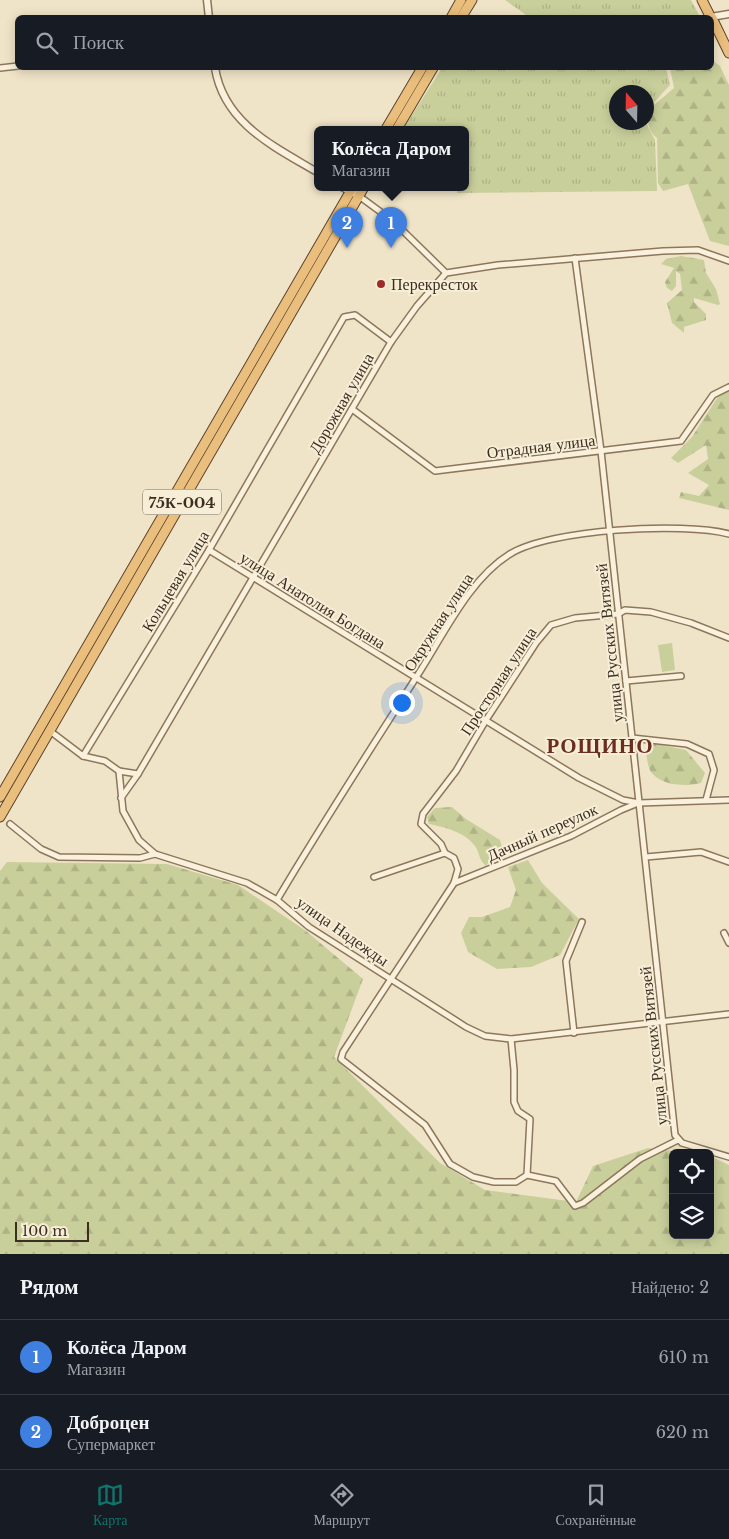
<!DOCTYPE html>
<html lang="ru">
<meta charset="utf-8">
<style>
body{margin:0;font-family:"Libre Baskerville",serif;background:#242831;color:#f1f3f6}
.controls{position:absolute;right:15px;bottom:15px;display:grid;overflow:hidden;border-radius:8px;box-shadow:0 2px 12px #0003}
.controls button{width:45px;height:45px;display:grid;place-items:center;padding:0;border:0;border-bottom:1px solid #363941;background:#171b24;color:#f1f3f6;font:25px sans-serif}
.compass{position:absolute;left:609px;top:85px;width:45px;height:45px;border-radius:50%;background:#171b24;box-shadow:0 2px 12px #0003;rotate:340deg}
.scale{position:absolute;left:15px;bottom:12px;width:74px;box-sizing:border-box;padding-left:5px;border:2px solid #3d2e20;border-top:0;font-size:14px;line-height:18px;white-space:nowrap;color:#3d2e20;-webkit-text-stroke:4px #f7eed8;paint-order:stroke}
.you{position:absolute;left:401px;top:702px;width:18px;height:18px;margin:-12px;border:4px solid #fff;border-radius:50%;background:#1a73e8;box-shadow:0 0 0 8px #1a73e833}
.badge{display:grid;place-items:center;width:32px;height:32px;border-radius:50%;background:#0f766e;color:#fff;font-size:16px;font-weight:700}
.pin{position:absolute;translate:-50% -41px;filter:drop-shadow(0 1px 2px #0008)}
.pin::after{content:'';position:absolute;top:26px;width:18px;height:15px;background:inherit;clip-path:polygon(0 0,100% 0,50% 100%)}
.popup{position:absolute;left:314px;top:126px;width:155px;height:65px;box-sizing:border-box;display:grid;place-content:center;border-radius:8px;background:#171b24;filter:drop-shadow(0 1px 4px #0005);font-size:16px;white-space:nowrap;color:#9ea1a6}
.popup b{font-size:19px;color:#f1f3f6}
.popup::after{content:'';position:absolute;left:50%;top:100%;margin-left:-10px;border:10px solid transparent;border-top-color:#171b24}
.list{margin:0;padding:0;list-style:none}
h2{display:flex;justify-content:space-between;align-items:center;height:65px;margin:0;padding:0 20px;font-size:21px}
h2 small{font-size:16px;font-weight:400;color:#9ea1a6}
.list li{display:grid;grid-template-columns:32px 1fr auto;gap:15px;align-items:center;box-sizing:border-box;height:75px;padding:0 20px;border-top:1px solid #363941}
.list b{display:block;font-size:19px;white-space:nowrap}
.list p{margin:0;font-size:16px;white-space:nowrap;color:#9ea1a6}
.list em{font-size:16px;font-style:normal;color:#9ea1a6}
.icon{flex:none;width:28px;height:28px;fill:none;stroke:currentColor;stroke-width:2;stroke-linecap:round;stroke-linejoin:round}
.map{position:relative;flex:none;width:729px;height:1254px;overflow:hidden}
.search{position:absolute;background:#171b24;box-shadow:0 2px 12px #0003;left:15px;right:15px;top:15px;height:55px;display:flex;align-items:center;gap:12px;box-sizing:border-box;padding:0 18px;border-radius:8px;color:#9ea1a6;font-size:19px}
.sheet{height:215px;background:#171b24}
nav{display:flex;justify-content:space-around;align-items:center;box-sizing:border-box;height:70px;border-top:1px solid #363941;background:#171b24;font-size:14px;color:#9ea1a6}
nav a{display:grid;justify-items:center;gap:2px}
nav .on{color:#0f766e}
.map>svg:first-child{display:block}
</style>
<div class="map">
<svg width="729" height="1254" viewBox="0 0 729 1254">
<defs>
<pattern id="grass-tufts" width="24" height="20" patternUnits="userSpaceOnUse" patternTransform="scale(1.25)"><rect width="24" height="20" fill="#c9cf9b"/><path d="M3 7l-1-3M5 7V3M7 7l1-3M15 17l-1-3M17 17v-4M19 17l1-3" fill="none" stroke="#aeb285"/></pattern>
<pattern id="forest-firs" width="22" height="20" patternUnits="userSpaceOnUse" patternTransform="scale(1.25)"><rect width="22" height="20" fill="#c9cf9b"/><path d="M5 1l3.5 6h-7zM16 11l3.5 6h-7z" fill="#aeb285"/></pattern>
</defs>
<rect width="100%" height="100%" fill="#f0e4c8"/>
<g fill="url(#grass-tufts)">
<path d="M505,0H691L700,17H529Z"/>
<path d="M442,68H666L670,85L647,110L646,92H616V122L646,123L655,140L657,191L457,193V187H465V129H403Z"/>
</g>
<g fill="url(#forest-firs)">
<path d="M712,60L720,66L729,85V246L710,241L688,184L663,191L658,183L657,138C648,132 647,120 648,110L674,88L670,68H712Z"/>
<path d="M681,256L704,260L706,273L716,289L720,304L718,305L694,298V302L706,314V320L684,327V333L672,323L667,303L682,290L680,274L676,271V286L672,291L667,288L665,282L674,268L661,264L666,259Z"/>
<path d="M729,391V510L679,498L681,492L699,496L709,485L688,473L708,459L706,445L678,463L671,458L692,437L719,395Z"/>
<path d="M652,743L686,750L705,773L701,783C687,787 661,786 651,772C648,768 647,758 646,752Z"/>
<path d="M452,807L466,819L500,840L504,854L493,856L486,866C478,859 480,853 475,846C465,832 444,827 429,824L427,817L435,808Z"/>
<path d="M528,860L542,883L579,919L560,955L531,967L497,969L468,952L461,933L469,917H482L510,907L516,890L508,867Z"/>
<path d="M7,862L167,864L238,885L306,931L363,979L334,1057L440,1163L485,1190L576,1202L593,1166L648,1148L689,1153H673V1235H710V1156L729,1165V1254H0V871Z"/>
</g>
<path fill="#c9cf9b" d="M672,643L675,670L662,672L658,645Z"/>
<g fill="none" stroke-linecap="round" stroke-linejoin="round">
<defs>
<g id="minor">
<path d="M0,68L18,66"/>
<path d="M359,196L393,221L446,273"/>
<path d="M575,258L601,451L675,1135L682,1143L729,1157"/>
<path d="M352,409L435,471L681,441L713,395L729,387"/>
<path d="M209,550L579,778L623,800L639,803L729,800"/>
<path d="M626,681L681,676"/>
<path d="M50,731L83,756L105,761L119,771L138,774"/>
<path d="M632,738L687,744L709,754L714,770L706,800"/>
<path d="M83,756L209,550L344,317L355,315L391,342"/>
<path d="M119,771L123,811L139,840L155,854L247,883L277,900L309,927L466,1027L485,1036L511,1039L729,1014"/>
<path d="M121,798L138,774L391,342L417,306L446,273L498,265L663,251L698,250L729,261"/>
<path d="M10,824L41,849L59,857L140,858L155,854"/>
<path d="M646,857L701,852L729,862"/>
<path d="M374,877L445,853"/>
<path d="M454,883L571,836L621,810L638,803"/>
<path d="M277,900C322,824 370,750 417,676C443,636 469,579 510,554C550,529 683,522 729,534"/>
<path d="M724,933L729,943"/>
<path d="M574,1033L566,961L582,922"/>
<path d="M511,1039L514,1070V1102L518,1111L530,1119L527,1175"/>
<path d="M678,1140L640,1159L583,1203L575,1206L556,1181L527,1175L516,1182H494L473,1177L450,1164L425,1125L341,1059L343,1052L454,883L458,869L454,858L445,853L441,844L421,824L423,814L456,771L486,720L536,643L551,625L575,618L618,614L625,610L651,612L691,623L729,638"/>
</g>
<g id="tertiary">
<path d="M207,0L209,18"/>
<path d="M711,17L729,14"/>
<path d="M215,68C224,123 273,146 317,172"/>
<path d="M342,187L359,196"/>
</g>
<g id="trunk">
<path d="M702,0L711,18"/>
<path d="M451,18L461,0"/>
<path d="M461,18L472,0"/>
<path d="M712,18L729,53"/>
<path d="M386,129L422,68"/>
<path d="M397,129L433,68"/>
<path d="M0,797L353,187"/>
<path d="M0,817L364,187"/>
</g>
</defs>
<use href="#minor" stroke="#8d765c" stroke-width="8"/>
<use href="#tertiary" stroke="#8d765c" stroke-width="9"/>
<use href="#trunk" stroke="#5b4430" stroke-width="11"/>
<use href="#minor" stroke="#faf1dc" stroke-width="5"/>
<use href="#tertiary" stroke="#faf1dc" stroke-width="6"/>
<use href="#trunk" stroke="#eabe7c" stroke-width="9"/>
</g>
<circle fill="#9e2a2b" stroke="#f7eed8" stroke-width="2" cx="381" cy="284" r="5"/>
<g text-anchor="middle" dominant-baseline="central" stroke-width="4" stroke-linejoin="round" paint-order="stroke">
<rect fill="#f7eed8" stroke="#756857" stroke-width="1" x="143" y="489.5" width="78" height="25" rx="4"/>
<g font-size="15" font-weight="bold" fill="#3d2e20">
<text x="182" y="502">75К-004</text>
</g>
<g font-size="16" fill="#3d2e20" stroke="#f7eed8" text-anchor="start">
<text x="391" y="284">Перекресток</text>
</g>
<g font-size="16" fill="#3d2e20" stroke="#f7eed8">
<text transform="translate(341 403) rotate(-60)">Дорожная улица</text>
<text transform="translate(541 446) rotate(-7)">Отрадная улица</text>
<text transform="translate(175 581) rotate(-59)">Кольцевая улица</text>
<text transform="translate(313 600) rotate(32)">улица Анатолия Богдана</text>
<text transform="translate(438 622) rotate(-57)">Окружная улица</text>
<text transform="translate(609 643) rotate(-96)">улица Русских Витязей</text>
<text transform="translate(498 681) rotate(-57)">Просторная улица</text>
<text transform="translate(542 832) rotate(-24)">Дачный переулок</text>
<text transform="translate(343 931) rotate(35)">улица Надежды</text>
<text transform="translate(653 1046) rotate(-96)">улица Русских Витязей</text>
</g>
<g font-size="21" font-weight="bold" letter-spacing="1" fill="#6b2e1e" stroke="#f7eed8">
<text x="600" y="746">РОЩИНО</text>
</g>
</g>
</svg>
<div class="controls">
<button><svg class="icon" aria-label="locate" viewBox="0 0 24 24"><circle cx="12" cy="12" r="6"/><path d="M12 2v4M12 18v4M2 12h4M18 12h4"/></svg></button>
<button><svg class="icon" aria-label="layers" viewBox="0 0 24 24"><path d="M12 4l9 5-9 5-9-5zM3 14l9 5 9-5"/></svg></button>
</div>
<svg class="compass" viewBox="-18 -18 36 36"><path d="M0-13l5 13h-10z" fill="#e53935"/><path d="M0 13l5-13h-10z" fill="#9ea1a6"/></svg>
<div class="scale">100 m</div>
<div class="you"></div>
<div class="pin badge" style="left:391px;top:248px;background:#3f7fe0">1</div>
<div class="popup"><b>Колёса Даром</b>Магазин</div>
<div class="pin badge" style="left:347px;top:248px;background:#3f7fe0">2</div>
<div class="search"><svg class="icon" aria-label="search" viewBox="0 0 24 24"><circle cx="10" cy="10" r="6"/><path d="M15 15l6 6"/></svg>Поиск</div>
</div>
<section class="sheet">
<h2>Рядом<small>Найдено: 2</small></h2>
<ul class="list">
<li><span class="badge" style="background:#3f7fe0">1</span><div><b>Колёса Даром</b><p>Магазин</p></div><em>610 m</em></li>
<li><span class="badge" style="background:#3f7fe0">2</span><div><b>Доброцен</b><p>Супермаркет</p></div><em>620 m</em></li>
</ul>
</section>
<nav>
<a class="on"><svg class="icon" aria-label="map" viewBox="0 0 24 24"><path d="M3 6l6-2 6 2 6-2v14l-6 2-6-2-6 2zM9 4v14M15 6v14"/></svg>Карта</a>
<a><svg class="icon" aria-label="directions" viewBox="0 0 24 24"><path d="M12 3l9 9-9 9-9-9zM9 14v-3h6M13 9l2 2-2 2"/></svg>Маршрут</a>
<a><svg class="icon" aria-label="saved" viewBox="0 0 24 24"><path d="M7 4h10v16l-5-4-5 4z"/></svg>Сохранённые</a>
</nav>
